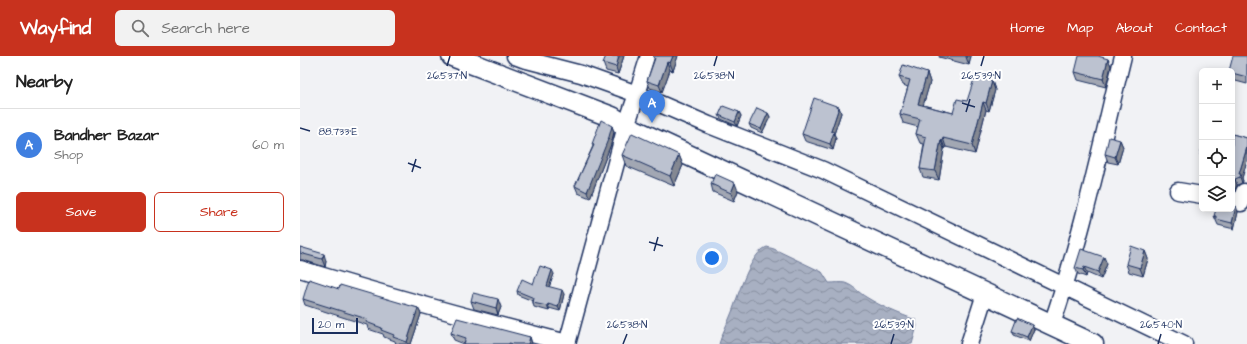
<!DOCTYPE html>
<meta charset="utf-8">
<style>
body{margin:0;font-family:"Architects Daughter",sans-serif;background:#f2f2f2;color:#222}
.controls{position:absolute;right:12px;top:12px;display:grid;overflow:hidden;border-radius:6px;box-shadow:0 2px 10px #0003}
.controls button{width:36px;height:36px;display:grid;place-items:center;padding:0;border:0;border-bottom:1px solid #e0e0e0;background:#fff;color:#222;font:20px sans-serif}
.scale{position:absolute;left:12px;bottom:10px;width:46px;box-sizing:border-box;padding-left:4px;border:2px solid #1b2f5e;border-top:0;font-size:11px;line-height:14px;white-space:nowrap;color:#1b2f5e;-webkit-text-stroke:3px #fff;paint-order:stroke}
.you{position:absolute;left:412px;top:202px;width:14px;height:14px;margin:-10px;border:3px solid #fff;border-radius:50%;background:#1a73e8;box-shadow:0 0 0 6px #1a73e833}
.badge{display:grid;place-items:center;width:26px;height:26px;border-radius:50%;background:#c8321e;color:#fff;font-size:13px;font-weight:700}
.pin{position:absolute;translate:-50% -33px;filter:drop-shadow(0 1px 2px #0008)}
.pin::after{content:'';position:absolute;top:21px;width:14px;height:12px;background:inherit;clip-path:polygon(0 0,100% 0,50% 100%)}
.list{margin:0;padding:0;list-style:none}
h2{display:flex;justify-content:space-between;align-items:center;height:52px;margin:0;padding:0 16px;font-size:17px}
h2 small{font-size:13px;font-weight:400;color:#767676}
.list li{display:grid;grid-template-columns:26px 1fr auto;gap:12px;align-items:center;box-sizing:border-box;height:72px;padding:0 16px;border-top:1px solid #e0e0e0}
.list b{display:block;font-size:15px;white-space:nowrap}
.list p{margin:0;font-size:13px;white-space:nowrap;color:#767676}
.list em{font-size:13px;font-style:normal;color:#767676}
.actions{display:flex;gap:8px;padding:12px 16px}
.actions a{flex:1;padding:9px 0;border:1px solid #c8321e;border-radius:6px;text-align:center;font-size:14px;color:#c8321e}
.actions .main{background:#c8321e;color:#fff}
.icon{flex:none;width:22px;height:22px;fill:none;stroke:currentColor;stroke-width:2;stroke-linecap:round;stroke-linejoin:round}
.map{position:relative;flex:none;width:947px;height:288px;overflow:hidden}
header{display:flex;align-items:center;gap:24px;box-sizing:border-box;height:56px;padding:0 20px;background:#c8321e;color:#fff}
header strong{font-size:19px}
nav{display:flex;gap:22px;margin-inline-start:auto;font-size:14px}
.search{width:280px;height:36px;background:#f2f2f2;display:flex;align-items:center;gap:10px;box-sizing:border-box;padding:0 14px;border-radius:6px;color:#767676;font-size:15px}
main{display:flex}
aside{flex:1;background:#fff}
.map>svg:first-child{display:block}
</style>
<header>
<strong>Wayfind</strong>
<div class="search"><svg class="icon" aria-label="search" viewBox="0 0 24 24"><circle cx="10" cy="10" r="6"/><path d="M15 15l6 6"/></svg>Search here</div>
<nav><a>Home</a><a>Map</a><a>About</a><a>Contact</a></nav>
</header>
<main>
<aside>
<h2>Nearby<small></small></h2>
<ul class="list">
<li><span class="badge" style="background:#3f7fe0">A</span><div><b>Bandher Bazar</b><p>Shop</p></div><em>60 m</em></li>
</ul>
<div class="actions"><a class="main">Save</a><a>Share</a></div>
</aside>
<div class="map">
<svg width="947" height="288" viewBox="0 0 947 288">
<defs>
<pattern id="water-waves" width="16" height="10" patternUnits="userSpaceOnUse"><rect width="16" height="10" fill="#a8b0c2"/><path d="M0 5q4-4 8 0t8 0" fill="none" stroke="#8890a1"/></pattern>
</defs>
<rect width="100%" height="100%" fill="#f1f2f5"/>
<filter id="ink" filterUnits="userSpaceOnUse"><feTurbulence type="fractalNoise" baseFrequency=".025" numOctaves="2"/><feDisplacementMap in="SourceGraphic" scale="8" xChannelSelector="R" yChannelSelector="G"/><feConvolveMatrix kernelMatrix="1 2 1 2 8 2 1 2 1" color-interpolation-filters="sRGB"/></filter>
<g filter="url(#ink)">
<path fill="url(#water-waves)" stroke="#707c9a" d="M467,191L474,193L522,216L529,227C535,227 540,226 545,227C554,230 559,237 566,241C582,251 599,258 616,264L617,270L612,288H419C422,277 428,267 432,256C438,240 450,197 467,191Z"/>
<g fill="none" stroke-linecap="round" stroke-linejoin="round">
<defs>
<g id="minor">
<path d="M215,0L223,3L281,18L337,38L409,69L523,114L884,288"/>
<path d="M878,135L902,139"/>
<path d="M932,145L941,147L944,136L947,137"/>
<path d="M0,213C88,240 177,264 267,287"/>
<path d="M752,268C782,181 801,90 823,0"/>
<path d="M267,288L326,70L337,38L349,0"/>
<path d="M669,288L685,238"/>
</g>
<path id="tertiary" d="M152,0L312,61L326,70L793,288"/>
</defs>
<use href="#minor" stroke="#1b2f5e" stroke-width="19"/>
<use href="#tertiary" stroke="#1b2f5e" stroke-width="23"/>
<use href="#minor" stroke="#fff" stroke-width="16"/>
<use href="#tertiary" stroke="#fff" stroke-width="20"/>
</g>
<g fill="#a2a7b3" stroke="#1b2f5e">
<path d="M324,0L318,18L306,15L303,7Z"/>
<path d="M354,0H378L373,15L370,14L362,36L350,32L347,25L354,3Z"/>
<path d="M639,0H671L669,9L639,1Z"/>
<path d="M947,0V28L932,24V15Z"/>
<path d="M808,3L811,10L806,31L778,24L775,16Z"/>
<path d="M627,17L630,26L623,49L653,57L692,25L695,34L689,55L686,54L675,98L646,91L645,93H644L639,124L623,121L620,113L624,88L620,87L616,78L618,71L603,67L600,58L608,31L603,29L599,21Z"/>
<path d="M539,51L541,57L534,78L536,82L533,94L505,85L502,78Z"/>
<path d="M439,56L441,60L437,70L421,63L419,59Z"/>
<path d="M468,57L470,61L462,77L451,72L449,68Z"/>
<path d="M312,70L314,76L311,88L290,142L278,137L275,130L293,90L292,88Z"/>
<path d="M932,78L947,82V105L942,122L943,125L942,127L937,129L934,136H932Z"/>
<path d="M820,84L823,91L818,108L808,106L805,98Z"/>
<path d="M322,99H379L383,109L374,130L326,110Z"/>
<path d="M411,128L438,135L434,145L413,136Z"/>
<path d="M938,156L934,173L918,169L914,160Z"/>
<path d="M0,191L26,205L25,211L3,204H0Z"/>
<path d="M845,195L848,203L843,220L829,216L826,208Z"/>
<path d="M807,208L801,223L787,217L786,221L778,218L775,212Z"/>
<path d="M254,218L249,231L264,238L260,255L249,252V255L234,251L233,247V245L218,239L217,235L233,228Z"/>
<path d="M39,233L118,252L121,258L111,288H96L95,285L84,281L83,278L68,273L67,269L5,249L3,243Z"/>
<path d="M171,245L201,251L198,259L174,253Z"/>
<path d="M734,273L729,285L714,279L712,275Z"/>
<path d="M151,277L230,281L232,288H164L154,284Z"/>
</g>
<g fill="#848892" stroke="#1b2f5e">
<path d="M319,0H324L318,18L316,11Z"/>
<path d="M373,0H378L373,15L370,7Z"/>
<path d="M666,0H671L669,9L666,1Z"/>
<path d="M808,3L811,10L806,31L803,23Z"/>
<path d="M367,6L370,14L362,36L359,29Z"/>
<path d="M627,17L630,26L621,57L618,48Z"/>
<path d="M692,25L695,34L689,55L686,47Z"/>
<path d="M683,46L686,54L675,98L672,89Z"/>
<path d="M539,51L541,57L534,78L536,82L533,94L530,88L531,75Z"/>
<path d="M439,56L441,60L437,70L435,66Z"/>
<path d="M468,57L470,61L462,77L461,73Z"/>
<path d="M312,70L314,76L311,88L290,142L287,136Z"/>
<path d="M643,82L646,91L645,93L642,85Z"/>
<path d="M641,84L644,93L639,124L635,115Z"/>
<path d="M820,84L823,91L818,108L815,101Z"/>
<path d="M947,91V105L942,122L943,125L942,127L939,118Z"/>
<path d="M379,99L383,109L374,130L370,120Z"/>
<path d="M935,123L937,129L934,136L932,130Z"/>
<path d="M435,127L438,135L434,145L431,137Z"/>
<path d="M936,150L938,156L934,173L932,167Z"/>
<path d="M845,195L848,203L843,220L840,212Z"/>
<path d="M24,198L26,205L25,211L22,203Z"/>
<path d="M804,201L807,208L801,223L798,216Z"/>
<path d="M784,211L787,217L786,221L783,214Z"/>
<path d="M252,214L254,218L248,234L247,230Z"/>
<path d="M262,234L264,238L260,255L258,251Z"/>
<path d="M198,243L201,251L198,259L196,252Z"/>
<path d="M248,248L249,252V255L247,250Z"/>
<path d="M118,252L121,258L111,288H108L107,286Z"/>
<path d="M732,269L734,273L729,285L727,281Z"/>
<path d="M230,281L232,288H228Z"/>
</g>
<g fill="#bcc2d0" stroke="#1b2f5e">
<path d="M306,0H319L316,11L303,7Z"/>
<path d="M354,0H373L370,7L367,6L359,29L347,25L355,2L353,1Z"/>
<path d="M779,0H798L808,3L803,23L775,16Z"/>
<path d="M933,0H947V21L932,17V15H929Z"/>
<path d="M603,9L627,17L618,48L653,57L657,43L667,45L675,20L692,25L686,47L683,46L672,89L643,82L642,85L641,84L635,115L620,113L626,81L616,78L620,63L600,58L610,24L599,21Z"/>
<path d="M514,42L539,51L531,75L534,76L530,88L502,78Z"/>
<path d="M423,50L439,56L435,66L419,59Z"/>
<path d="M457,52L468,57L461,73L449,68Z"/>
<path d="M301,64L312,70L309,81L287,136L275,130L294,89L292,88Z"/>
<path d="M332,77L379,99L370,120L322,99Z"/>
<path d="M932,78L947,82V91L939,118H941L940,121L935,123L932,130Z"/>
<path d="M809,81L820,84L815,101L805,98Z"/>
<path d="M902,92V99H900Z"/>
<path d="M415,118L435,127L431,137L411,128Z"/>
<path d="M932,149L936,150L932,167L916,163V160H914L916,153H932Z"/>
<path d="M831,190L845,195L840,212L826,208Z"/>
<path d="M0,191L24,198L22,203L0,197Z"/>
<path d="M781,193L804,201L798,216L784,211L783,214L775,212Z"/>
<path d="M240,210L252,214L247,230L262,234L258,251L248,248L247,250L233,247L234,242L217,235L222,223L233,228Z"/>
<path d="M9,223L39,233L40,229L118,252L107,286L93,281L94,279L81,274L82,272L66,266L67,263L3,243Z"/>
<path d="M173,237L198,243L196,252L171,245Z"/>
<path d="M157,262L230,281L228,288H214L209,287V288H164L166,282L151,277Z"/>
<path d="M717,262L732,269L727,281L712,275Z"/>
</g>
</g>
<path fill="none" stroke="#1b2f5e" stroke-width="1.5" d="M147,10L150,0M414,10L417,0M681,10L684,0M662,47L675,51M666,56L670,43M0,72L10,75M108,107L121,112M112,116L116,103M349,186L363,190M354,195L358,181M323,288L327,278M591,288L594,278M858,288L861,278"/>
<g font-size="10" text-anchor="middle" fill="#1b2f5e" stroke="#fff" stroke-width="4" stroke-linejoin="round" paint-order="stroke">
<text x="147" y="23">26.537°N</text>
<text x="414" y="23">26.538°N</text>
<text x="681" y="23">26.539°N</text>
<text x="38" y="79">88.733°E</text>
<text x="327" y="272">26.538°N</text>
<text x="594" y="272">26.539°N</text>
<text x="861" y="272">26.540°N</text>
</g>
</svg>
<div class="controls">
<button>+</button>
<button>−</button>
<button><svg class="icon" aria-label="locate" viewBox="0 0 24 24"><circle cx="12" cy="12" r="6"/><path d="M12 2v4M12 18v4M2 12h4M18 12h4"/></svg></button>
<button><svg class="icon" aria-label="layers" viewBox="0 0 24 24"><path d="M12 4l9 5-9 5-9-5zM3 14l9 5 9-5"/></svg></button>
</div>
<div class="scale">20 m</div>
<div class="you"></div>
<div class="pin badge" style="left:352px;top:67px;background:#3f7fe0">A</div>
</div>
</main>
